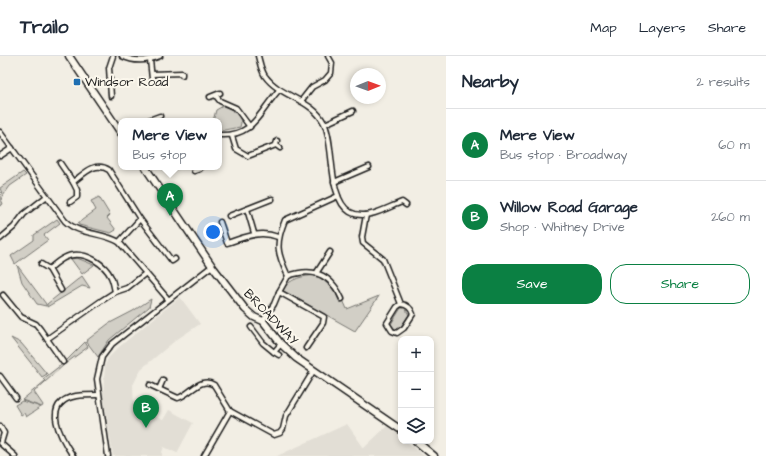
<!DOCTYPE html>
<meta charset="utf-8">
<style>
body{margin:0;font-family:"Architects Daughter",sans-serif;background:#f2f2f3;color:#1f2937}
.controls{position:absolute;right:12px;bottom:12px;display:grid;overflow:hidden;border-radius:8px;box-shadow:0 2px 6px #0003}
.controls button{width:36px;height:36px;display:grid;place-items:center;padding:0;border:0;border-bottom:1px solid #e0e1e3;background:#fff;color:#1f2937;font:20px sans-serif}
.compass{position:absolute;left:350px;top:12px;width:36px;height:36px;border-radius:50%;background:#fff;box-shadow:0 2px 6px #0003;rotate:89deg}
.you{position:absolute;left:213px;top:176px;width:14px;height:14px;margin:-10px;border:3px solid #fff;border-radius:50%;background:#1a73e8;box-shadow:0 0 0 6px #1a73e833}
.badge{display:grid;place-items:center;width:26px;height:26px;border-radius:50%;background:#0b8043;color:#fff;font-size:13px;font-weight:700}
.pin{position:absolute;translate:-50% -33px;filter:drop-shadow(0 1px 2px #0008)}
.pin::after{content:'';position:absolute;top:21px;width:14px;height:12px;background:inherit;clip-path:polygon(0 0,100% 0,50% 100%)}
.popup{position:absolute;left:118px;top:62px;width:104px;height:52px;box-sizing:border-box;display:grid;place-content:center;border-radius:8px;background:#fff;filter:drop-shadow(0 1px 3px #0005);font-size:13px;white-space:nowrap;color:#747a83}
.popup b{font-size:15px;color:#1f2937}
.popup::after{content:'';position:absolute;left:50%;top:100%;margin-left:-8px;border:8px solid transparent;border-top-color:#fff}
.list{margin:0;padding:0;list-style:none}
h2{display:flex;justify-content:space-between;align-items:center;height:52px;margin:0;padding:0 16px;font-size:17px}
h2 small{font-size:13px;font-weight:400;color:#747a83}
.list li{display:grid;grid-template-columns:26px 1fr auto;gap:12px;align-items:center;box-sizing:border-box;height:72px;padding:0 16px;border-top:1px solid #e0e1e3}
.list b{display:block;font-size:15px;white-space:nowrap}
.list p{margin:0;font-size:13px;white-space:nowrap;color:#747a83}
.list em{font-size:13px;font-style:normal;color:#747a83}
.actions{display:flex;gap:8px;padding:12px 16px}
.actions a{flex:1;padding:9px 0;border:1px solid #0b8043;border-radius:16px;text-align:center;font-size:14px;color:#0b8043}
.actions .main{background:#0b8043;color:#fff}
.icon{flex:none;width:22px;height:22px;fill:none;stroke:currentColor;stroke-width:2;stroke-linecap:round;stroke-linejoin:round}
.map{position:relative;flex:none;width:446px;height:400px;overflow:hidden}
header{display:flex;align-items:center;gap:24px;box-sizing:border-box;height:56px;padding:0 20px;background:#fff;border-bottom:1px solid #e0e1e3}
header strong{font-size:19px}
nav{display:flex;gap:22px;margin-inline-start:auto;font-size:14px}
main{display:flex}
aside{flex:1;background:#fff}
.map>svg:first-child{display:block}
</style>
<header>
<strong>Trailo</strong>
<nav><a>Map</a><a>Layers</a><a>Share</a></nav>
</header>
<main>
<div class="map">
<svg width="446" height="400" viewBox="0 0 446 400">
<rect width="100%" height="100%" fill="#f2eee4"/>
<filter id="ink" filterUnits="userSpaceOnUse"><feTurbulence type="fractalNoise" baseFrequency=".025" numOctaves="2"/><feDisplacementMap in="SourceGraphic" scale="8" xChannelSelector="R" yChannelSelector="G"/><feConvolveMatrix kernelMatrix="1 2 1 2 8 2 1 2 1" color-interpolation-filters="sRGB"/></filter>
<g filter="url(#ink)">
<g fill="#e2ded5">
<path d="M180,241L200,268L176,284L141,313L133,329L134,350L163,364L169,354L193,367L177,397L164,391L162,396V400H113L103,340L105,309L109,301L119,291Z"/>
<path d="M347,368L364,392L387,370L401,381V385H406L424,400H277Z"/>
</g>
<g fill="#d2cfc6" stroke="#777671">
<path d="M223,50C231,53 240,57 241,67L240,71L219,75V65H213L216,54Z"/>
<path d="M23,116L26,119L10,130L1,143L3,148L0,150V140L2,138L0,132Z"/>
<path d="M99,141L110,159L107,162L116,174L111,177L79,169L78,167L96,154L91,145Z"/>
<path d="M57,163L60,167L44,179L48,184L15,208L11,200L34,184V179Z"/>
<path d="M77,202L94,209L82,218L71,203Z"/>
<path d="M17,209L46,248V250L37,248L22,226Z"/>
<path d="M317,219L335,234L339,245L343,244L347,253L379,240L355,275L282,234C290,222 303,220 317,219Z"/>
<path d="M82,220L90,232L82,230L47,251V248Z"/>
<path d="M151,243L149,251L109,284L98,301L86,285L108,268L133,255Z"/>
<path d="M401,252H405L409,259L399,273H395L391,268Z"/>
<path d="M11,282L21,287L47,318L42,321Z"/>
<path d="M85,286L88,291L65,308L34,336L43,349L42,351L22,344L45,325L43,323L66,305Z"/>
<path d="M22,345L41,351L26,361L24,357L21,359L15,349Z"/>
</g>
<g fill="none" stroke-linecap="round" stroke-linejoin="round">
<defs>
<g id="street">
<path d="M122,0C134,6 148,5 160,0"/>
<path d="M258,0C260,7 261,14 265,20C280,41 312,43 324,67C335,88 327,142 350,156C366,165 386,152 402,146L406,149"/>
<path d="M150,4L152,23"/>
<path d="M152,18L182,17V19"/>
<path d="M111,40L109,12L113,0"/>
<path d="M216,40L220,45L236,52L250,71"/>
<path d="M210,41L220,37"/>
<path d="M301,45L312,31L325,24L331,17L332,7L328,0"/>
<path d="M149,64L160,60"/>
<path d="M325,68L353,55"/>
<path d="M0,76L65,165C79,179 102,176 119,186L168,243"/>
<path d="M219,79C254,81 259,56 279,34"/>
<path d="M232,80L236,93L248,100L276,89"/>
<path d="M277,85L276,89L280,92"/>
<path d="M0,100L12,92"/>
<path d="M60,107L73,126"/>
<path d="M194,115L200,113V111"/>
<path d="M334,126L369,111"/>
<path d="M70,146L77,141V134L73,126C85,117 95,105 109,114L140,163L172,205L175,203"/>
<path d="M247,153L254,177"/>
<path d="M366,159L362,181L363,187L383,203L401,248C408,249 411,252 413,258L404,272L397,277L392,275L387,267L397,251L401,248"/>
<path d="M229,160L272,143"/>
<path d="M220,166L227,187C246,181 259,174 278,181"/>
<path d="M0,183L14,171L24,158L47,140"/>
<path d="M119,186L140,163"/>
<path d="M41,208L49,213L61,234"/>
<path d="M49,213C56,207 64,200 73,199C87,197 105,208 111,221C113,225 114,231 115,236"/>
<path d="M317,216L330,196"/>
<path d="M288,220C313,211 331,218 342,243"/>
<path d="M279,236L324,261L323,267L306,292"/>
<path d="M3,239L21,261L36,268L40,273L63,306"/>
<path d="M263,265L274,248L279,236L288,220C277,197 275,188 285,164L338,140"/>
<path d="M251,271L263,287L274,296"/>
<path d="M47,283L101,245L115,236L127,232L146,217"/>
<path d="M279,299L274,296L281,288"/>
<path d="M0,320L16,342"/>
<path d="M150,329L178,342C191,338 200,320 214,329L230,355L274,379L280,377L283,373L286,360L314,314"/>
<path d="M159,333L163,324"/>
<path d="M0,370L4,377L1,387"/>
<path d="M0,387L15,400"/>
<path d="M73,400C61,382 40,347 76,340C83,339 91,339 98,339"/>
<path d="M108,400L97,323L102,301L112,288L212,210"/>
<path d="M204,400L230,355"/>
</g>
<g id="secondary">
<path d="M69,0L121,77"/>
<path d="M145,111L212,210L245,253L254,261L263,265L281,288L296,302L401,374"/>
<path d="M416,385L434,400"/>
</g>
</defs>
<use href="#street" stroke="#1c1c1c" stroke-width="7"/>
<use href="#secondary" stroke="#1c1c1c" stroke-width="9"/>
<use href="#street" stroke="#fbf7ec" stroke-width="4"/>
<use href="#secondary" stroke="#fbf7ec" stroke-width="6"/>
</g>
</g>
<rect fill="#1f6fb2" stroke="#fbf7ec" stroke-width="1.5" x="73" y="22" width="8" height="8" rx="2"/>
<g text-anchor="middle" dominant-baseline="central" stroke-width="4" stroke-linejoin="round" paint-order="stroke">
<g font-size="13" fill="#1c1c1c" stroke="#fbf7ec" text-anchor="start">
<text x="85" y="26">Windsor Road</text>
</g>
<g font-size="13" fill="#1c1c1c" stroke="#fbf7ec">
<text transform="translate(271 261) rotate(46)">BROADWAY</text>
</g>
</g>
</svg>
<div class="controls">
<button>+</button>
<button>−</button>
<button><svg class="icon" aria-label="layers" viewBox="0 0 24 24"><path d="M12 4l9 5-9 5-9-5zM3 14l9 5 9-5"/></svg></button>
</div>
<svg class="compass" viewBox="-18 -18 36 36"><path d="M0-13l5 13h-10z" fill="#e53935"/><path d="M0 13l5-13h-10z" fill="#747a83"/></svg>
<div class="you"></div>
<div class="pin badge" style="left:170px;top:160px">A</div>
<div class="popup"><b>Mere View</b>Bus stop</div>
<div class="pin badge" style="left:146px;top:372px">B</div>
</div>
<aside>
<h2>Nearby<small>2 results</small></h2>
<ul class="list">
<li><span class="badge">A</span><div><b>Mere View</b><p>Bus stop · Broadway</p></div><em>60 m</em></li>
<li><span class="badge">B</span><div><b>Willow Road Garage</b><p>Shop · Whitney Drive</p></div><em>260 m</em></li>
</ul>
<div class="actions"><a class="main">Save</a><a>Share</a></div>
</aside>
</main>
